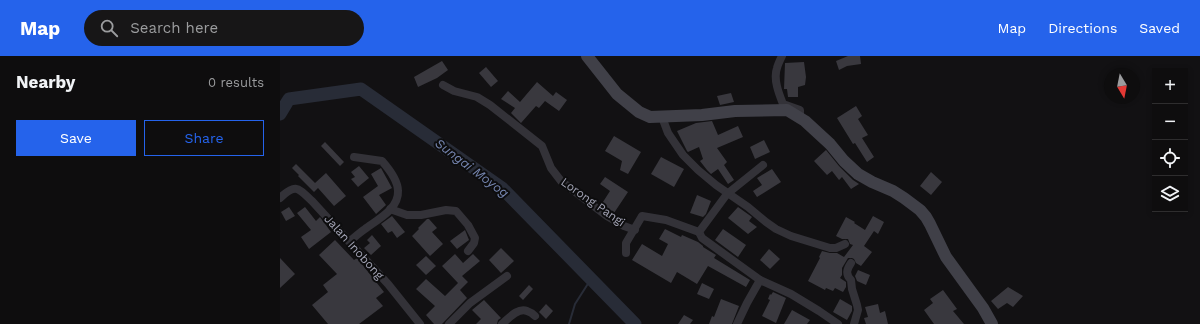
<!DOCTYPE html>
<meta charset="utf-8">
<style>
body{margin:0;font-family:"Work Sans",sans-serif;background:#171617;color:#f1f3f6}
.controls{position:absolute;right:12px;top:12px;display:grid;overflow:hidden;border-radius:0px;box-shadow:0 2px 6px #0003}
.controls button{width:36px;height:36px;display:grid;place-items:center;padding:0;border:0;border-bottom:1px solid #2e2d2e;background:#0e0d0e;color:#f1f3f6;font:20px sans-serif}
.compass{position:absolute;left:824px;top:12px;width:36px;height:36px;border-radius:50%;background:#0e0d0e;box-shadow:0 2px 6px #0003;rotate:170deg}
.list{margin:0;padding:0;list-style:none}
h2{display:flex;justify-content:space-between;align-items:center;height:52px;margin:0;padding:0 16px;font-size:17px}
h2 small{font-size:13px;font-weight:400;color:#9b9c9e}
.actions{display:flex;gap:8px;padding:12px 16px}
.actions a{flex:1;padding:9px 0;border:1px solid #2563eb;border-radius:0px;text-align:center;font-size:14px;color:#2563eb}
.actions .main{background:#2563eb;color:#fff}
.icon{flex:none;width:22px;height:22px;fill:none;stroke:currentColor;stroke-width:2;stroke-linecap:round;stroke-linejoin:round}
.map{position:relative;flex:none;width:920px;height:268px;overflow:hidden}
header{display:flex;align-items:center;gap:24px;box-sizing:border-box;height:56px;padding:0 20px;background:#2563eb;color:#fff}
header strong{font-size:19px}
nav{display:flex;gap:22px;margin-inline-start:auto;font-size:14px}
.search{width:280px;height:36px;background:#171617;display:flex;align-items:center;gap:10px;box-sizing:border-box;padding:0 14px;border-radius:22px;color:#9b9c9e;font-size:15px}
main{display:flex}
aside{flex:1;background:#0e0d0e}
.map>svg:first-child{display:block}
</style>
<header>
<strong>Map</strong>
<div class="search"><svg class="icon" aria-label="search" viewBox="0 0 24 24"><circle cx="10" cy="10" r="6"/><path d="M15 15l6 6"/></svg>Search here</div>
<nav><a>Map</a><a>Directions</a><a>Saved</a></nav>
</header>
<main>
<aside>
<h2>Nearby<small>0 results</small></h2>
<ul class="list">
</ul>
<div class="actions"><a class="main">Save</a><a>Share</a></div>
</aside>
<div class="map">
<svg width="920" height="268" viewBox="0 0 920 268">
<rect width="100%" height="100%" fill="#121113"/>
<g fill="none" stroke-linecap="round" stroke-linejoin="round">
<path stroke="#282c37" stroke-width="2" d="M289,268L295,248L311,223"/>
<path stroke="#282c37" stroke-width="13" d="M0,58L9,43L81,33L222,132L355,268"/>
</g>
<g fill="#39383e">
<path d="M568,0H580L581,8L567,10L559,14L556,5Z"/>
<path d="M162,5L168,14L157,22L138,31L134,21Z"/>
<path d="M524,6L526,21L525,29L518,31V41H508L507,33H504L505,7Z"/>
<path d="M206,11L218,25L211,31L199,17Z"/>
<path d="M257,26L273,40L276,36L287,44L279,55L265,45L259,52L256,50L241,67L231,57L235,52L221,43L228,35L240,46Z"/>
<path d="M451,37L454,46L440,49L437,40Z"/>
<path d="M576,50L582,60L578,63L588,79L582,82L594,101L587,106L575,87L573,88L557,62Z"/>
<path d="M432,65L438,79L458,70L463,81L437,92L447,106L444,109L454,124L448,128L438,113L431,118L427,114L420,105L423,103L419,91L408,96L407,95L397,75L416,67Z"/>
<path d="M334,80L361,96L348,118L340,114L342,105L325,95Z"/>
<path d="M484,84L490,96L475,103L470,91Z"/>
<path d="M45,86L64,106L60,110L41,90Z"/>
<path d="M546,94L559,110L573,124L579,128L571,133L562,121L559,124L552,115L547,119L534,105Z"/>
<path d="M381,101L404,113L394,131L371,118Z"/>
<path d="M16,108L35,127L46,117L66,140L54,150L38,132L34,136L18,120L19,119L12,112Z"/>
<path d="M79,110L89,122L78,131L71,123L75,121L71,116Z"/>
<path d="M101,112L112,132L99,139L106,149L96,158L83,141L98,130L91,118Z"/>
<path d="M492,113L501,126L477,141L473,135L482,129L477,122Z"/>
<path d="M651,116L662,126L651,139L640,130Z"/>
<path d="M325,121L348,136L334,157L321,149L330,135L320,128Z"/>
<path d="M417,139L431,145L426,158L423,161L410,157Z"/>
<path d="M9,151L15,160L6,165L1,156Z"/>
<path d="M25,151L36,165L40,161L51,176L29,193L21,181L31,174L17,157Z"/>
<path d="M458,151L472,161L469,165L477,171L468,178L448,162Z"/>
<path d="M112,160L125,176L117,182L112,175L108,177L101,168Z"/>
<path d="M593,160L604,166L598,178L594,175L584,190L592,196L581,210L576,207L574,203L572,202H568L562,212V219L560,222L566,226V231L563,236L555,232L553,235L546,232L545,234L528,225L540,202L539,201L542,195L550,197H557L564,201L573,189L570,188L568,183H562L556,180L566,161L575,166L574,167L585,174Z"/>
<path d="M147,163H149L157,172L152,176L163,188L150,200L132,180L139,173L138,172Z"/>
<path d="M385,173L401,181L402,179L418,186L423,190V191L436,199L434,202L470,224L466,231L428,210L417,228L397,216L391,227L352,204L362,188L382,200L388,188L379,183Z"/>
<path d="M443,173L466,189L458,201L435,184Z"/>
<path d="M185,174L189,184L177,193L170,185Z"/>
<path d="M92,179L101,190L91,199L84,192L90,187L87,184Z"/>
<path d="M55,184L74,204L77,202L104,236L96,242L103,250L79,268H48L32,249L48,236L43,229L57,218L39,199Z"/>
<path d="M221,192L234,205L221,217L209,204Z"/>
<path d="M489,193L500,203L490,213L480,204Z"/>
<path d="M175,198L183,207L193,198L200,205L182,220L188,226L180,234L187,242L162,268H154L146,259L155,250L136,233L146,223L165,240L178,227L162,210Z"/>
<path d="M146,200L156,210L146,219L136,209Z"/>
<path d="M0,202L15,218L0,232Z"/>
<path d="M578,214L590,219L586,229L577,225L575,220Z"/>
<path d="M422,227L434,233L429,243L417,238Z"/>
<path d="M249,229L253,233L243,244L239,240Z"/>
<path d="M728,231L743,240L733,251L727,247L718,253L711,245Z"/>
<path d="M663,234L677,253L673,255L684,268H654L644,254L653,247L650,243Z"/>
<path d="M493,236L506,242L496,267L482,260L490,244L488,243L490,238L491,239Z"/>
<path d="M441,243L459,250L452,268H429L432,260L434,261Z"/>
<path d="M560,243L572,250V255L567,264L553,256Z"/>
<path d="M204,244L221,262L218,264L217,268H196L201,263L192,254Z"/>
<path d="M266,248L273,255L266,263L259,256Z"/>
<path d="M598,248L600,257L605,255L608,268H586L584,262L588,261L585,251Z"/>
<path d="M512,254L530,264L527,268H504Z"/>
<path d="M404,259L413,264L410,268H398Z"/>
</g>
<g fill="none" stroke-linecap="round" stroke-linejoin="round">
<g stroke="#333238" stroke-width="8">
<path d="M502,0C500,4 498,8 497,12C493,23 499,38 503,48L520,54V62"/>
<path d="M163,29L174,35L197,41L210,49L262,90L271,112L281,125L327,160L344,170L355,174"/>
<path d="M382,61L388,77L403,99L418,114L436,129L468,151L486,166L496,173L511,180L550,192H556L565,188"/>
<path d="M0,142C16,127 18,132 32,145L108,228L140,268"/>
<path d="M110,153L127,159H141L166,154L176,155L188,169L195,182L194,187L188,195"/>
<path d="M419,176L422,182L480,224L511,238L539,255L558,268"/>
<path d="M419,176L447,138L483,109"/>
<path d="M70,185C75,181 79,177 85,173C97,164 119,153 118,135C118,124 109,113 102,105L74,101"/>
<path d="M346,197V187L362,160L386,164L419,176"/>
<path d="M571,207C567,213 565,218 571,224L572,233L577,249L578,254L574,268"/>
<path d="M169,268L190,247L227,220"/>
<path d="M222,268C228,263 238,251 247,255C250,256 253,258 255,260"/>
<path d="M457,268L467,247L480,224"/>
</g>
<path stroke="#404048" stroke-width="12" d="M307,0L337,38L359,56L370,61L422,59L455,55L507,54L525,65L550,88L564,105L578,118L592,126L613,135L624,142L640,154L646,161L650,168L666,201L703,252L712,268"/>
</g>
<g text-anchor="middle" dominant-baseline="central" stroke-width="4" stroke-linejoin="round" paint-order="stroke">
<g font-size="12" fill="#a2a3b4" stroke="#0d0d0e">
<text transform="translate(313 146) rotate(35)">Lorong Pangi</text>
<text transform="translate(74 191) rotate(48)">Jalan Inobong</text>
</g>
<g font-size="13" font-style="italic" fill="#7787b2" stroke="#0d0d0e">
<text transform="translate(192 112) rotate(37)">Sungai Moyog</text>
</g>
</g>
</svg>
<div class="controls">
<button>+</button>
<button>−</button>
<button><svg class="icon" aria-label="locate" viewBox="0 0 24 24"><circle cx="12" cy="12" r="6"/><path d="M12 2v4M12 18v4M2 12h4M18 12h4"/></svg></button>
<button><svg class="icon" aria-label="layers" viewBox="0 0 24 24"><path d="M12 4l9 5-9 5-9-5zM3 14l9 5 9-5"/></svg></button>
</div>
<svg class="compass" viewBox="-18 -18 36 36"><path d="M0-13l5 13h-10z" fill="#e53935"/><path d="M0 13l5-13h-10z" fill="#9b9c9e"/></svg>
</div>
</main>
